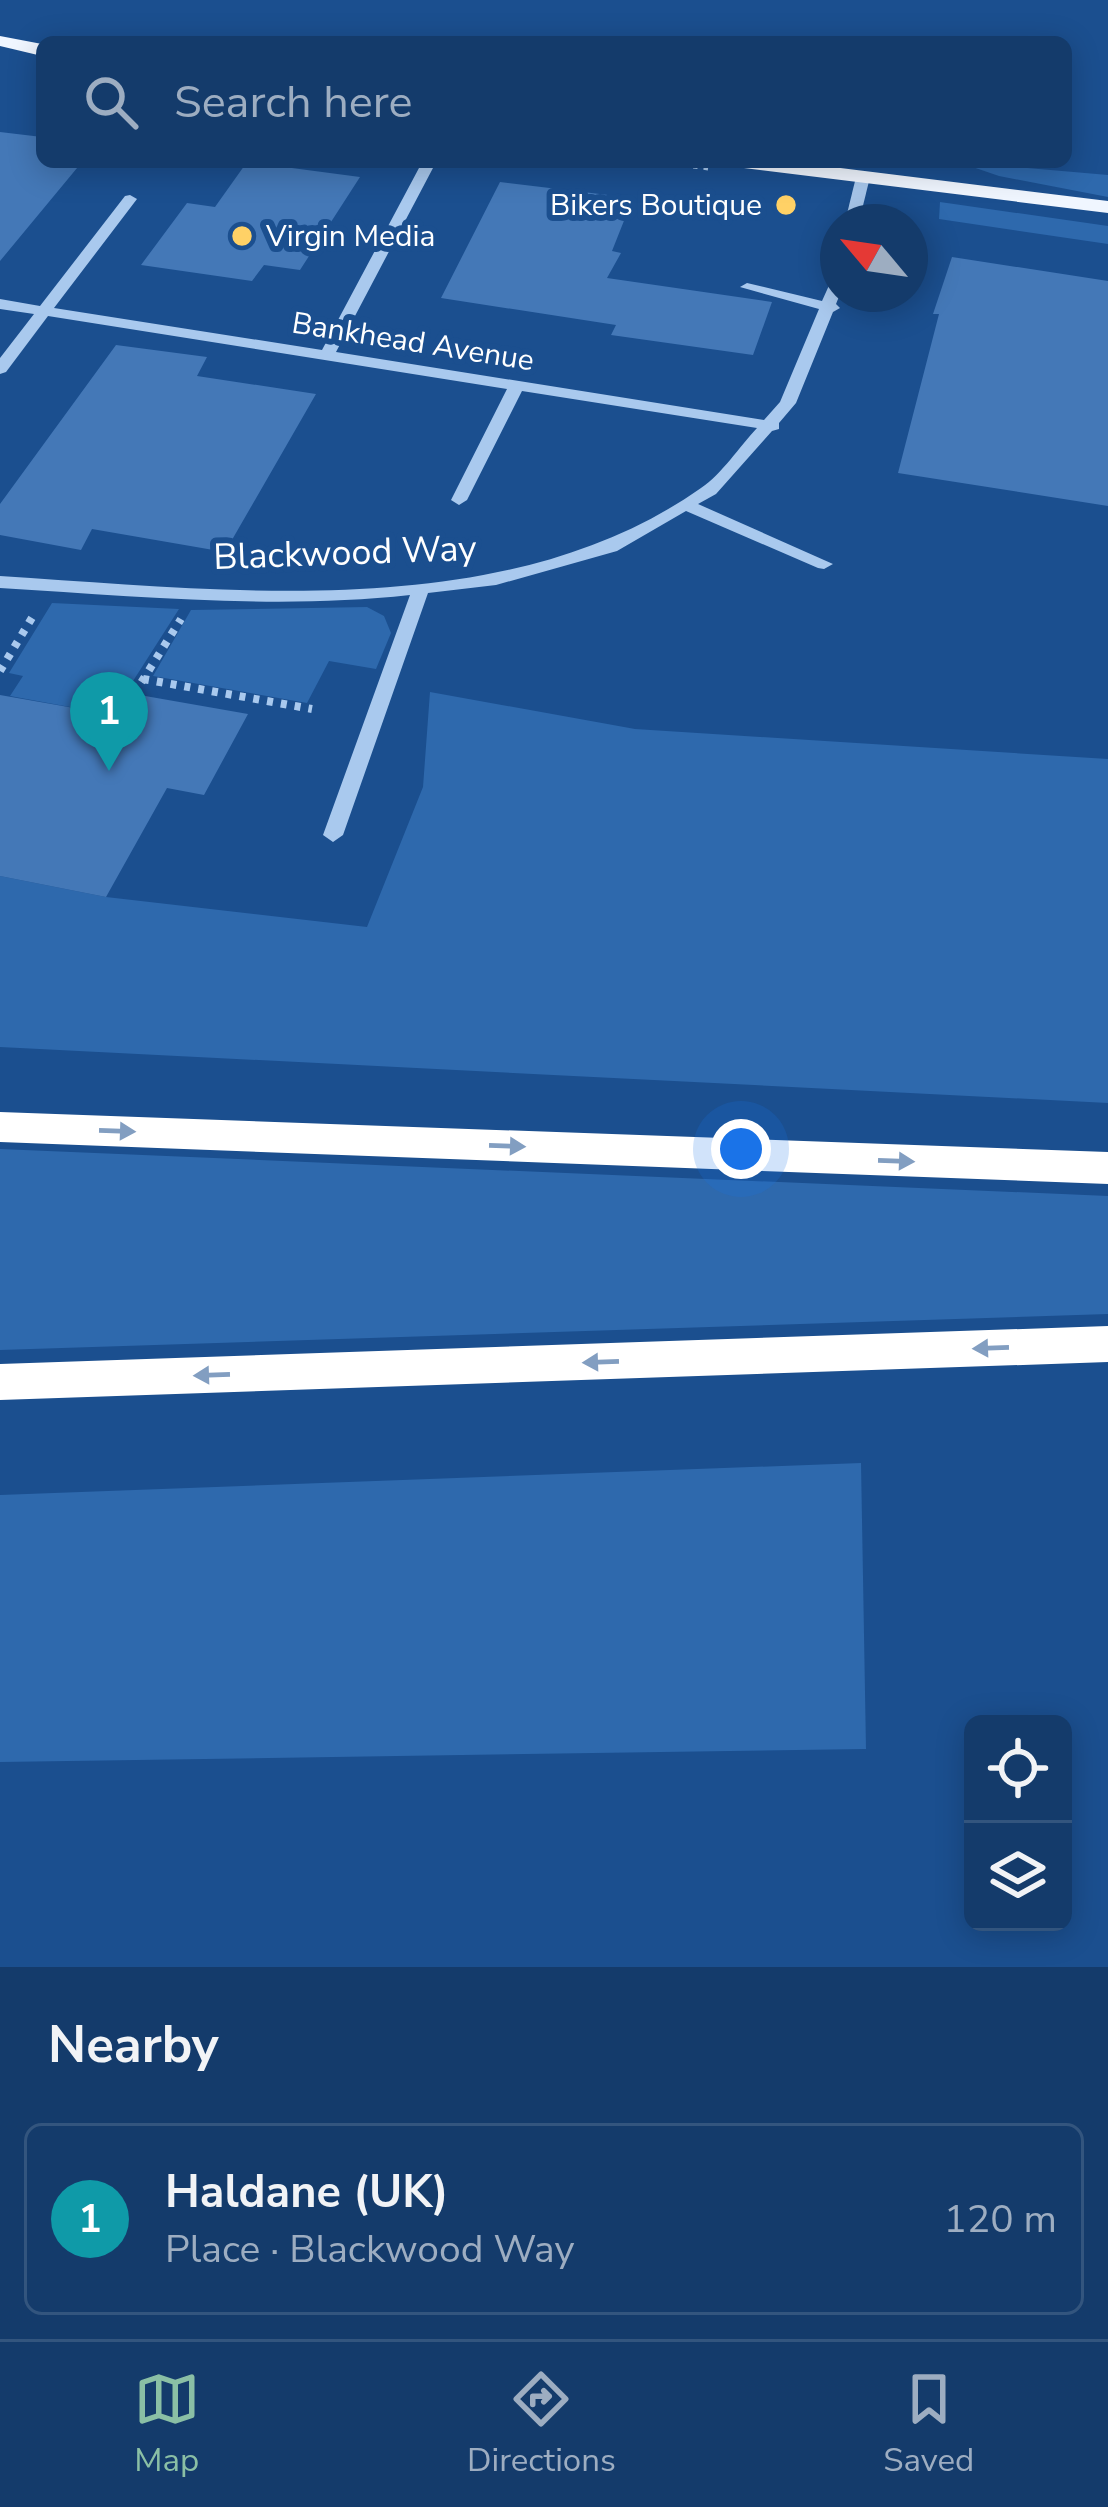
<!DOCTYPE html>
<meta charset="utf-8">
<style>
body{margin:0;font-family:"Nunito Sans",sans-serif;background:#1d4271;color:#f1f3f6}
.controls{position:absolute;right:36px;bottom:36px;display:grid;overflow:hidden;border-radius:18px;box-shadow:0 6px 30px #0003}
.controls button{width:108px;height:108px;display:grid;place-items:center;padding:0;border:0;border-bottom:3px solid #33557e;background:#143b6b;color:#f1f3f6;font:60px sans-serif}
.compass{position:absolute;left:820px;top:204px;width:108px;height:108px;border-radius:50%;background:#143b6b;box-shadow:0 6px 30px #0003;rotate:299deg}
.you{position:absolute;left:741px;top:1149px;width:42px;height:42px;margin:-30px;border:9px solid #fff;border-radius:50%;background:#1a73e8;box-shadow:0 0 0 18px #1a73e833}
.badge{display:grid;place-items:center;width:78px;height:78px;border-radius:50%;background:#8abfa5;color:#fff;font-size:39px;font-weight:700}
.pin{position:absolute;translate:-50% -99px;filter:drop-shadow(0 3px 6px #0008)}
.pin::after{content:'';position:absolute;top:63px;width:42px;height:36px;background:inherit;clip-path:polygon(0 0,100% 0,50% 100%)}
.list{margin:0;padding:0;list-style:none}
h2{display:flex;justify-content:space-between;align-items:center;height:156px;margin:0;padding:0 48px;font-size:51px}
h2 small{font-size:39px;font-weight:400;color:#9dadc1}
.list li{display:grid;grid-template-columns:78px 1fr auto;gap:36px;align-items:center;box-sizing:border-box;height:192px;margin:0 24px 24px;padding:0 24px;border:3px solid #33557e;border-radius:18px}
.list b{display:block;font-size:45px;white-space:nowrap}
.list p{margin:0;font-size:39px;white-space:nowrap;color:#9dadc1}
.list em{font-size:39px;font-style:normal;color:#9dadc1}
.icon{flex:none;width:66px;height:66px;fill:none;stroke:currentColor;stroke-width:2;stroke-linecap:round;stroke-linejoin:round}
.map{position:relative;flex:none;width:1108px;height:1967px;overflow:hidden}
.search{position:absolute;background:#143b6b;box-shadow:0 6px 30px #0003;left:36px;right:36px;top:36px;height:132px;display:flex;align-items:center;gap:30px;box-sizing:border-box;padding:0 42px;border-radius:18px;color:#9dadc1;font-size:45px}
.sheet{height:372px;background:#143b6b}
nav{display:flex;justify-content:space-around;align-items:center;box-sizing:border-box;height:168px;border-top:3px solid #33557e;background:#143b6b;font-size:33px;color:#9dadc1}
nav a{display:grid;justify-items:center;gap:6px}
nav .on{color:#8abfa5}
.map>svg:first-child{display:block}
</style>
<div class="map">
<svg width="1108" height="1967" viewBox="0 0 1108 1967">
<rect width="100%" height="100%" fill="#1b4f8f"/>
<g fill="#2e69ad">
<path d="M958,162L1108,175V197L999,176Z"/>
<path d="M940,202L1108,226V244L939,219Z"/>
<path d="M52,603L179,609L126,692L111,690L97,712L10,696L23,676L9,673Z"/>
<path d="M367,607L384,616L391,633L376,669L329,661L307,703L153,676L191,610Z"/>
<path d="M430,692L635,729L1108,759V1103L0,1047V876L106,897L367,927L423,787Z"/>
<path d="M0,1149L1108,1196V1314L0,1350Z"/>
<path d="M861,1463L866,1749L0,1762V1495Z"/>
</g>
<g fill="#4478b7">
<path d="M0,132L42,137V162H82L0,261Z"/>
<path d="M247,162L360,177L300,270L264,265L252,281L141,265L187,203L215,207Z"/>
<path d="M500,182L633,198L612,251L621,253L607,278L772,302L753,355L611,335L616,325L441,298Z"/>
<path d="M952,257L1108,281V506L898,473L939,314H933Z"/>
<path d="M116,345L207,357L197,376L316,394L225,552L92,529L81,550L0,535V504Z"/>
<path d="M111,690L248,714L204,795L167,788L106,897L0,876V695L97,712Z"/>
</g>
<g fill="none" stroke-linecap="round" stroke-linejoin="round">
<path stroke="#a9c9ee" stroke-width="4.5" stroke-dasharray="4.5 6" stroke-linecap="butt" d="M662,162L714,169"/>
<g stroke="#a9c9ee" stroke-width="8" stroke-dasharray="6 8" stroke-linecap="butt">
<path d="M0,671L36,611"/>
<path d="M143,679L312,709"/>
<path d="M134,694L181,619"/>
</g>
<g fill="#a9c9ee" fill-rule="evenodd">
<path d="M426,164L433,168L336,352L764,420L780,402L819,309L740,287L747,283L822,301L831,281L838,277L840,294L836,304L840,308L833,312L796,403L779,423V429L772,431L716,494L698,504L833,564L824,569L818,568L686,511L617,551L496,585L428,593L343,835L333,842L323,835L410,595C275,610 135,596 0,588V576C226,590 505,626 701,488C722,474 739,447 757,428L522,391L467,500L459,505L451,500L507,389L48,316L6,372L0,374V358L34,314L0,309V299L40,306L125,196L130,195L137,199L54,308L322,350L419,168Z"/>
<path d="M863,173L870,177L859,222H845L856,177Z"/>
</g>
<g fill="#f0f6ff" fill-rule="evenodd">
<path d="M0,36L42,44V56L0,46Z"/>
<path d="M734,162H792L1108,201V213L744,168Z"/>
</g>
<g fill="#fff" fill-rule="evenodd">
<path d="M0,1112L1108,1152V1184L0,1142Z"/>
<path d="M1108,1326V1362L0,1400V1364Z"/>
</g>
</g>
<defs><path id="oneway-solid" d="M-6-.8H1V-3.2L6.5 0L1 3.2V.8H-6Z" transform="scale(3)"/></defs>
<g fill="#829ec1">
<use href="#oneway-solid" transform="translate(117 1131) rotate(2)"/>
<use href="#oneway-solid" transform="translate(507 1146) rotate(2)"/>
<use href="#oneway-solid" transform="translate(896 1161) rotate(2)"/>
<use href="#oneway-solid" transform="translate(991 1348) rotate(178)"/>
<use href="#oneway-solid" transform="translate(601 1362) rotate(178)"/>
<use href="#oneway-solid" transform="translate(212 1375) rotate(178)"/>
</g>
<g fill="#ffd166" stroke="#1b4f8f" stroke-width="4.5">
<circle cx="786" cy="205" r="12"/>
<circle cx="242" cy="236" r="12"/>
</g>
<g text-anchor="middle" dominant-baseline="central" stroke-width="12" stroke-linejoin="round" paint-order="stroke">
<g font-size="30" fill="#fff" stroke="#1b4f8f" text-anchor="end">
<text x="762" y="205">Bikers Boutique</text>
<text x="266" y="236" text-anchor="start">Virgin Media</text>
</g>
<g font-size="30" fill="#fff" stroke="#1b4f8f">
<text transform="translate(413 342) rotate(9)">Bankhead Avenue</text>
</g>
<g font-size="36" fill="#fff" stroke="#1b4f8f">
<text transform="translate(345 553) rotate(-2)">Blackwood Way</text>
</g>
</g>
</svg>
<div class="controls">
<button><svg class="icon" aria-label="locate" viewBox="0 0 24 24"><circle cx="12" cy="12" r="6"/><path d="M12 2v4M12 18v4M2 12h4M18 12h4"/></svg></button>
<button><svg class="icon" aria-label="layers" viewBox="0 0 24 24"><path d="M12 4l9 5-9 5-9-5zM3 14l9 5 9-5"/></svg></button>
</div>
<svg class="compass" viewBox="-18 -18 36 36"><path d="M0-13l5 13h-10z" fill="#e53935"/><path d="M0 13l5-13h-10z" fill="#9dadc1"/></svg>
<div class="you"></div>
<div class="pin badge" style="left:109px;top:771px;background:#0f9aa8">1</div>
<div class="search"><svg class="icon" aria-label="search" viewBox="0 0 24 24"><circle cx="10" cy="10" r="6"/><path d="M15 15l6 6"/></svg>Search here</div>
</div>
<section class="sheet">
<h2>Nearby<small></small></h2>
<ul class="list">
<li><span class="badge" style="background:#0f9aa8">1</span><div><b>Haldane (UK)</b><p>Place · Blackwood Way</p></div><em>120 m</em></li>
</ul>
</section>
<nav>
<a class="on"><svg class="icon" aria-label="map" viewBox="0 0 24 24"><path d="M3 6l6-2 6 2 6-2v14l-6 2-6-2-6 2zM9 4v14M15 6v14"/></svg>Map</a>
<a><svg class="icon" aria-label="directions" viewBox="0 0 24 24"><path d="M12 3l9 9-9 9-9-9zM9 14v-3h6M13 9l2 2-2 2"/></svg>Directions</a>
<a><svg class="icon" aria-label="saved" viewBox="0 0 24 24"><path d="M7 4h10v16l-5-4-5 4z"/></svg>Saved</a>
</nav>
